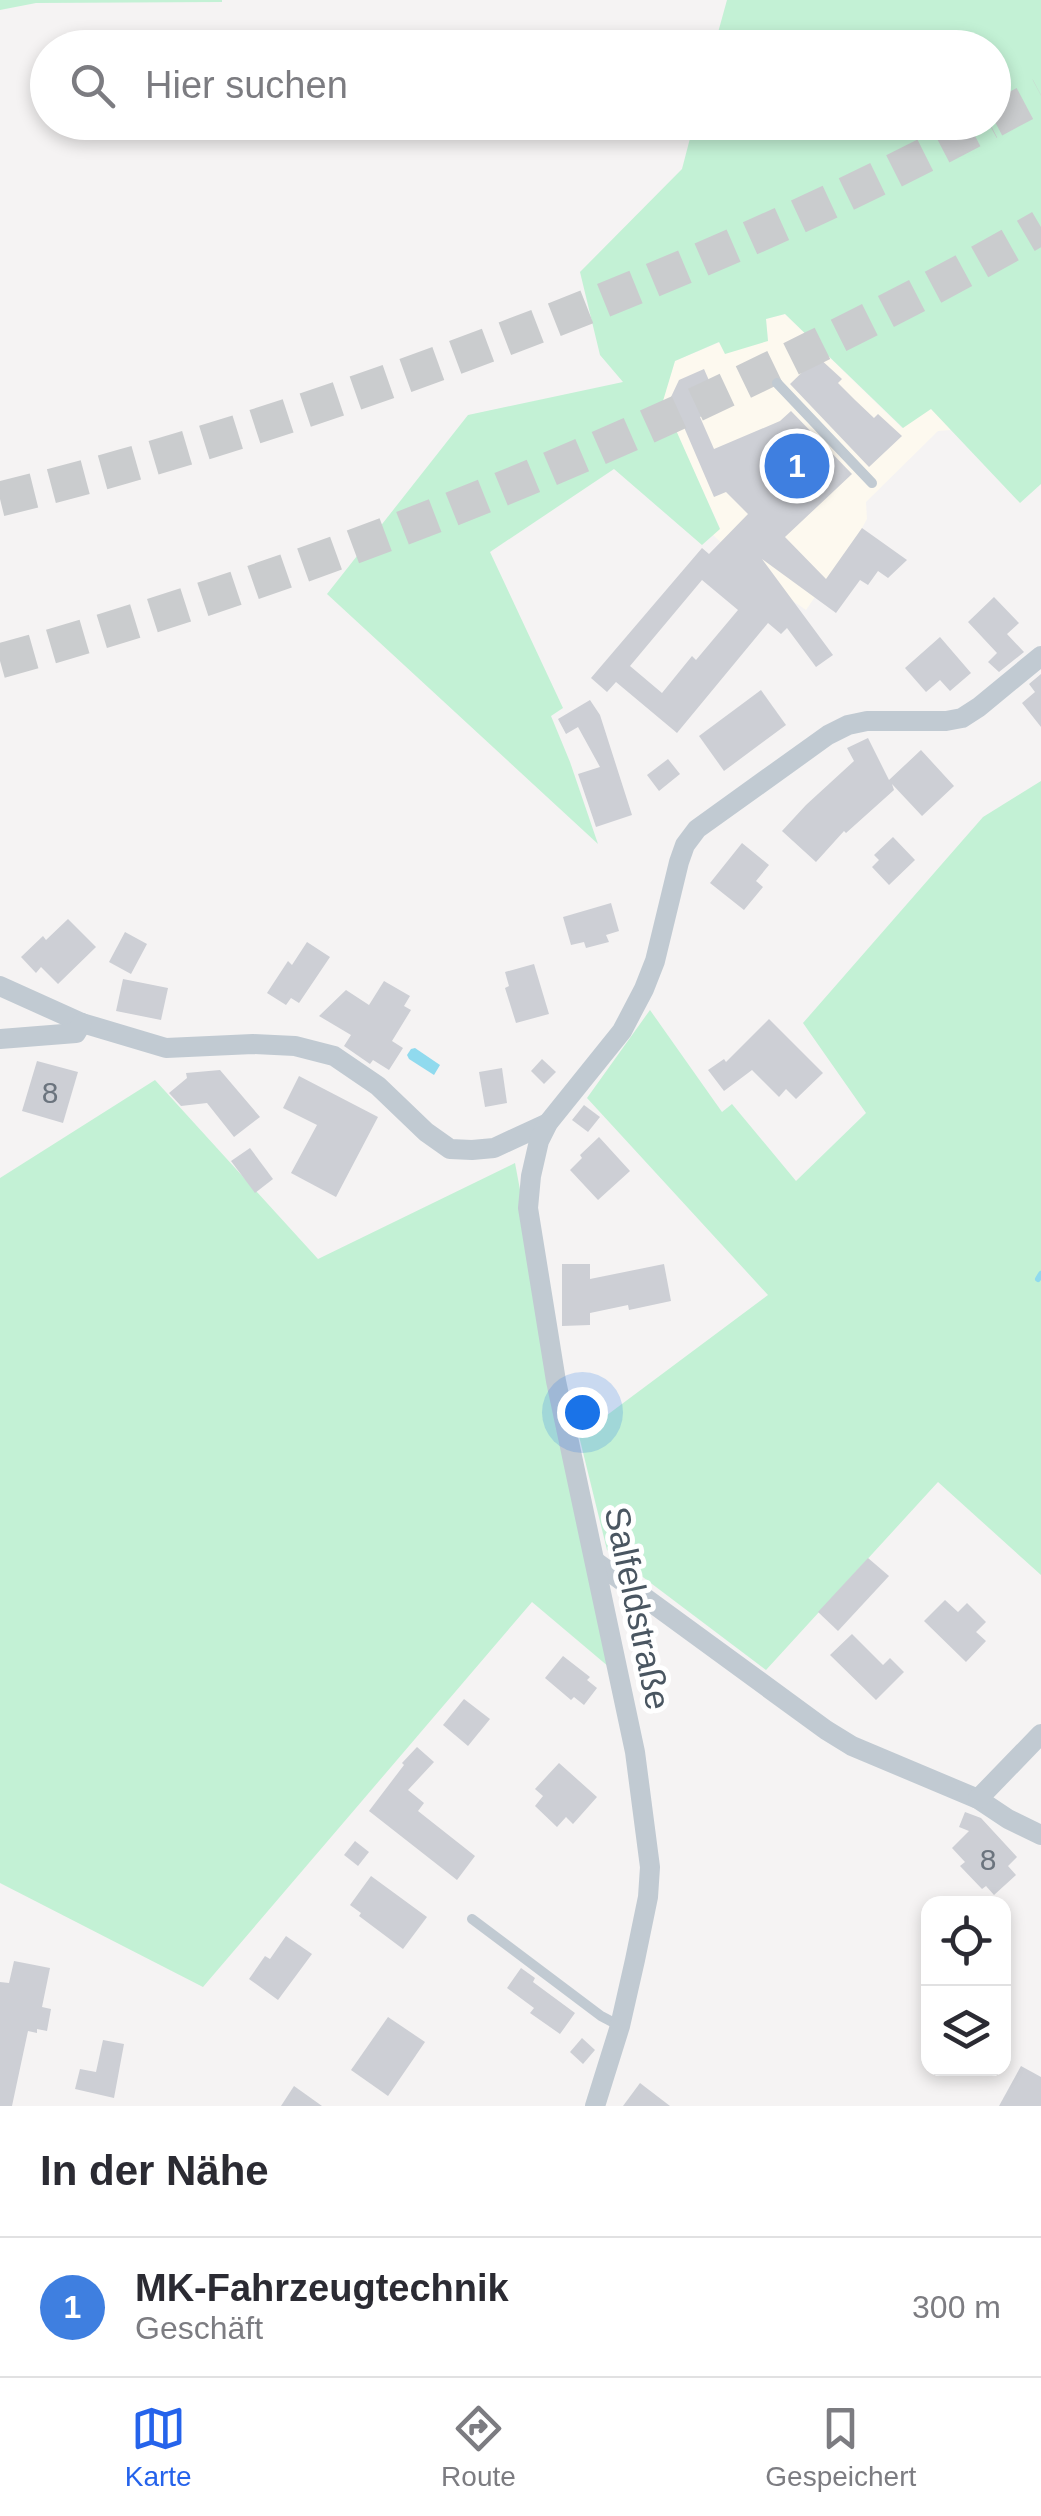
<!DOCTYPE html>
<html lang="de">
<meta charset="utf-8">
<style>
body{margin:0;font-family:Helvetica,sans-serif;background:#f2f2f3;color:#2b2b33}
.controls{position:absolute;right:30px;bottom:30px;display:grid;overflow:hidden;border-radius:20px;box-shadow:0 5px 15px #0003}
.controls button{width:90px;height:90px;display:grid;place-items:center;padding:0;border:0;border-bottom:2px solid #e1e1e2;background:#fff;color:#2b2b33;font:50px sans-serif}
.you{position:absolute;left:582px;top:1412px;width:35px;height:35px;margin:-25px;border:8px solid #fff;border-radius:50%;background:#1a73e8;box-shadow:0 0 0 15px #1a73e833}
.badge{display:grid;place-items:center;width:65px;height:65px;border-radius:50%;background:#2563eb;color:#fff;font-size:32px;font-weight:700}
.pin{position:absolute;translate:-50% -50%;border:5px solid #fff;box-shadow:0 2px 10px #0006}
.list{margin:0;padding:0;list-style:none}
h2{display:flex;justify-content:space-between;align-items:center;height:130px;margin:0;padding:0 40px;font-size:42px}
h2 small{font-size:32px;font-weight:400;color:#7c7c81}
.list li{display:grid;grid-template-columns:65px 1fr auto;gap:30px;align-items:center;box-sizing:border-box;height:140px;padding:0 40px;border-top:2px solid #e1e1e2}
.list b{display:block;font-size:38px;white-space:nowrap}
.list p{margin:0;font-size:32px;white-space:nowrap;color:#7c7c81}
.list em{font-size:32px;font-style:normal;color:#7c7c81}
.icon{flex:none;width:55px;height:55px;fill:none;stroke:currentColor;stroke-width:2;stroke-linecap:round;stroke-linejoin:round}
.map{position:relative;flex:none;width:1041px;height:2106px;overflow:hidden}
.search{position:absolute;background:#fff;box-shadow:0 5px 15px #0003;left:30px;right:30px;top:30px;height:110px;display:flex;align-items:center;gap:25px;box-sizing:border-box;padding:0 35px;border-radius:55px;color:#7c7c81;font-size:38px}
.sheet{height:270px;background:#fff}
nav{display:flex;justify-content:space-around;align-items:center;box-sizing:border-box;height:140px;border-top:2px solid #e1e1e2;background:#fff;font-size:28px;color:#7c7c81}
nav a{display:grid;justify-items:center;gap:5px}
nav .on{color:#2563eb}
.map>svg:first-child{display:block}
</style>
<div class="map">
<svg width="1041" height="2106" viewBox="0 0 1041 2106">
<rect width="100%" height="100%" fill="#f5f3f3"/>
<path fill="#fdf9ef" d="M785,314L902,428L931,408L951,430L938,431L866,502L867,519L862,528L806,610L758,577L713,535L720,528L662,401L675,361L720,342L768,340L766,319Z"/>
<g fill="#c3f1d5">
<path d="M0,0H222V2L36,3L0,10Z"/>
<path d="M727,0H1041V484L1020,503L931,409L903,428L785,314L766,319L768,341L725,354L719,342L675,361L663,401L720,529L702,545L614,469L490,552L563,708L551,716L570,762L598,844L327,594L468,415L623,382L600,355L580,272L682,169L694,123L994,122V48L714,47Z"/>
<path d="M1041,781V1575L938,1482L766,1670L607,1550L579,1436L768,1295L587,1098L650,1010L722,1112L732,1104L796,1181L866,1113L803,1023L983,817Z"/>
<path d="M155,1080L318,1259L515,1163L609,1667L532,1602L203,1987L0,1883V1178Z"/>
</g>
<path fill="#90daee" d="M415,1048L440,1065L434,1075L409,1059L407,1055L411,1049Z"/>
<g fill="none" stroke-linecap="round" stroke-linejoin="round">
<path stroke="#90daee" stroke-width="6" d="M1038,1279L1041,1274"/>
</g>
<g fill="#cdcfd5" fill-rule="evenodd">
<path d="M818,357L842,379L838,383L855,400L874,418L878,414L902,436L869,467L790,384Z"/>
<path d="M704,369L721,408L700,417L714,449L780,421L791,411L852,474L785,537L826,579L862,528L907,560L888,578L878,571L868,585L860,580L836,613L762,559L833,655L816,667L787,628L781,634L768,623L677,733L616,682L607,692L591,678L702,548L709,554L748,514L726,492L714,497L671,397L679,380ZM702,580L738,610L696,660L692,656L662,693L630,666Z"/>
<path d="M994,597L1019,623L1007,634L1024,652L999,672L988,662L997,653L968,622Z"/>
<path d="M940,637L971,673L950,691L940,680L926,692L905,668Z"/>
<path d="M1041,674V727L1022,703L1035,692L1029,684Z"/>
<path d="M761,690L786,725L724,771L699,736Z"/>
<path d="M590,700L600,715L632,815L596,827L578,774L600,767L578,727L566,734L558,719Z"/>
<path d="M868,738L889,780L921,750L954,786L922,816L892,784L894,790L846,833L844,831L816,862L782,831L806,805L854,761L847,748Z"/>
<path d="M668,759L680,774L659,791L647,775Z"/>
<path d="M893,837L915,860L889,885L872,867L879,860L874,855Z"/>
<path d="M742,843L769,865L756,881L763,887L744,910L710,883Z"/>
<path d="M611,903L619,931L606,935L609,942L586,948L584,942L571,945L563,917Z"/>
<path d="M68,919L96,947L58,984L41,967L36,973L21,957L43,936L46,940Z"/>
<path d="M125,932L147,944L131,974L109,962Z"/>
<path d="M307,942L330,957L299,1003L291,998L286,1005L267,993L288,961L292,965Z"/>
<path d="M534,964L549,1014L516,1023L505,988L509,986L505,972Z"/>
<path d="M123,979L168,988L161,1020L116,1011Z"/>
<path d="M384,981L410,996L404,1006L411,1010L392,1041L403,1048L389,1070L373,1060L370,1064L344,1046L351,1035L319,1016L346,990L369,1005Z"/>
<path d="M769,1019L823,1073L796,1099L786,1089L779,1097L752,1070L724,1091L708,1070L724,1059L726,1062Z"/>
<path d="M542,1059L556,1072L544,1084L531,1071Z"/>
<path d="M37,1061L78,1072L63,1123L22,1111Z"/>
<path d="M502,1068L507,1103L485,1107L479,1072Z"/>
<path d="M220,1070L260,1117L234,1137L207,1103L181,1106L169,1093L187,1078L186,1073Z"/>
<path d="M299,1076L378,1117L336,1197L291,1173L317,1125L283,1108Z"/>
<path d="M584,1105L600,1117L588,1132L572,1120Z"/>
<path d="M599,1137L630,1171L598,1200L570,1170L582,1158L580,1155Z"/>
<path d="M250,1148L273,1179L255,1193L231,1161Z"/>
<path d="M562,1264H590V1279L664,1264L671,1301L629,1310L628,1305L590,1313V1325L562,1326Z"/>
<path d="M868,1558L889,1576L838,1631L818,1612Z"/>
<path d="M945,1600L958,1612L967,1603L986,1622L976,1632L986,1641L966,1662L924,1621Z"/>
<path d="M852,1634L883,1665L890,1658L904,1672L876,1700L830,1655Z"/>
<path d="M563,1656L590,1677L587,1680L597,1688L584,1705L574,1697L571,1700L545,1678Z"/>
<path d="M464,1699L490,1719L468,1746L443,1725Z"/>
<path d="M417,1747L434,1762L408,1790L424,1803L418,1811L475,1856L457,1880L369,1811L404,1765L402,1763Z"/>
<path d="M559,1763L597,1797L573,1824L566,1817L557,1827L535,1806L543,1796L535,1789Z"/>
<path d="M965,1812L981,1818L1017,1857L1008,1866L1016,1875L994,1895L986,1886L982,1889L960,1866L965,1862L952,1848L969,1831L959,1827Z"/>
<path d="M355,1841L369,1852L358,1866L344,1855Z"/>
<path d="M371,1876L427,1917L403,1949L359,1916L361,1913L350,1905Z"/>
<path d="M286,1936L312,1954L278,2000L249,1979L265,1956L270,1959Z"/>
<path d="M14,1961L50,1968L42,2007L51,2009L47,2031L37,2029V2033L28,2031L12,2106H0V1982L9,1983Z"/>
<path d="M521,1968L535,1978L533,1982L575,2013L560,2034L530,2013L534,2008L507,1988Z"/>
<path d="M388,2017L425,2042L388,2096L351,2070Z"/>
<path d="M582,2038L595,2050L583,2064L570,2052Z"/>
<path d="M103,2040L124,2044L114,2098L75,2089L80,2069L96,2072Z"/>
<path d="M1021,2066L1041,2077V2106H999Z"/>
<path d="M640,2083L670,2106H623Z"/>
<path d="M294,2086L322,2106H281Z"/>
</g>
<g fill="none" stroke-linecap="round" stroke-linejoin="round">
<g stroke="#caccce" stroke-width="35" stroke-dasharray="35 18" stroke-linecap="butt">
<path d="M994,120L1041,95"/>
<path d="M0,499C152,462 301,414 448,360C633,292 815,215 989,122"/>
<path d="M0,661C280,583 552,478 813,348C890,310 967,271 1041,227"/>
</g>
<g stroke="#c1cad2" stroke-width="10">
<path d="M777,383L872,483"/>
<path d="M472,1919L601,2016L620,2026"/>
</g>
<g stroke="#c1cad2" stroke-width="20">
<path d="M0,986L82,1023L166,1048L253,1044L295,1046L334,1056L378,1086L426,1132L450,1149L472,1150L494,1148L548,1123"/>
<path d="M0,1039L76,1033L82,1023"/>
<path d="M596,1562L826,1730L852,1746L978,1799L1008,1819L1041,1835"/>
<path d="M978,1799L1041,1734"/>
<path d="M595,2106L620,2026L635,1960L648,1897L650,1867L635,1752L556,1381L528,1208L531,1176L539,1141L548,1123L622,1031L644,989L655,961L679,862L685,845L697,829L828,735L848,725L867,721H946L962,718L979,707L1041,656"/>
</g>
</g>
<g text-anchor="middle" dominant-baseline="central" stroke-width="10" stroke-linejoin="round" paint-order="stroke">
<g font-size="30" fill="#6b747e">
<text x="50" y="1092">8</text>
<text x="988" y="1859">8</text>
</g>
<g font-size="35" fill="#4a5661" stroke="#fff">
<text transform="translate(638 1608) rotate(78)">Salfeldstraße</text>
</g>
</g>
</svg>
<div class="controls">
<button><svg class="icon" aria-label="locate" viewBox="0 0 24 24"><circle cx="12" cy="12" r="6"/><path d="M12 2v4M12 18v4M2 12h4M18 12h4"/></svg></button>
<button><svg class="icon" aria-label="layers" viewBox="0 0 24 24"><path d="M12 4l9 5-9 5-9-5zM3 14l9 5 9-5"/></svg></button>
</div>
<div class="you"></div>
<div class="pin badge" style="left:797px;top:466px;background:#3f7fe0">1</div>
<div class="search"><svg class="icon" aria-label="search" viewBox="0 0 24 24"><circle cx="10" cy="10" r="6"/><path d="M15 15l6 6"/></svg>Hier suchen</div>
</div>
<section class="sheet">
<h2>In der Nähe<small></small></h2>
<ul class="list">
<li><span class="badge" style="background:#3f7fe0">1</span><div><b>MK-Fahrzeugtechnik</b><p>Geschäft</p></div><em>300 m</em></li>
</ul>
</section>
<nav>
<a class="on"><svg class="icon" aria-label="map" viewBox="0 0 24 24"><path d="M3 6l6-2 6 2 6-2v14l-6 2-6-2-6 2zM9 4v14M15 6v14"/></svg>Karte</a>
<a><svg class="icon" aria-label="directions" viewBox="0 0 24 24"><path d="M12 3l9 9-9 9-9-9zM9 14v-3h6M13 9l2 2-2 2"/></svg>Route</a>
<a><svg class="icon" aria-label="saved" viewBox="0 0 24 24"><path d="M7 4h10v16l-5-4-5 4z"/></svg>Gespeichert</a>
</nav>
